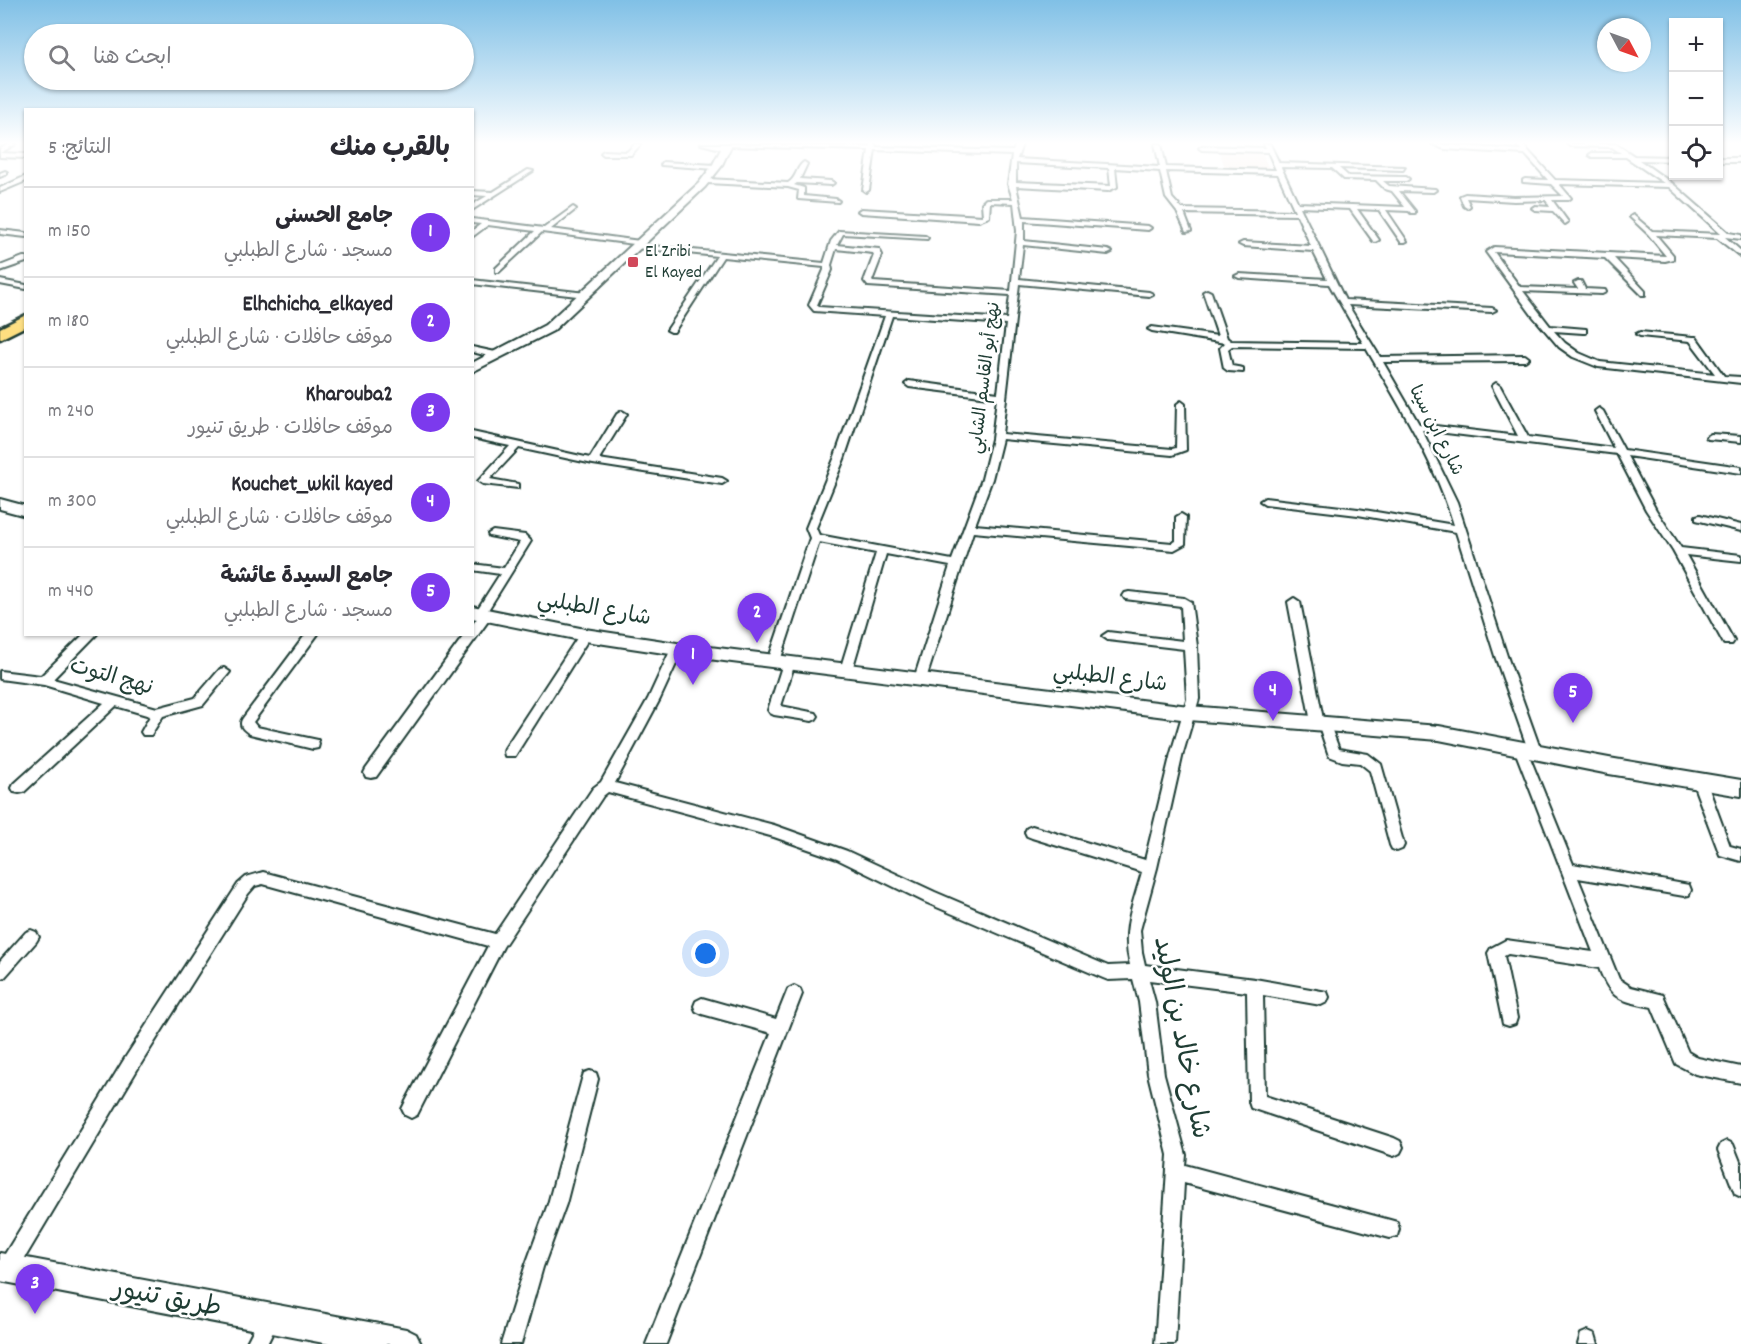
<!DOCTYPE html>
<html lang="ar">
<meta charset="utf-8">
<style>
body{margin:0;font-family:Dekko,"Playpen Sans Arabic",sans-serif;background:#f7f7f7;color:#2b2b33;direction:rtl}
.controls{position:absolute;right:18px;top:18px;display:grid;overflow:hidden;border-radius:0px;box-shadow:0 2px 4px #0004}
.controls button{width:54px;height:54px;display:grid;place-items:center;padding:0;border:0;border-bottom:2px solid #e1e1e2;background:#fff;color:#2b2b33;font:30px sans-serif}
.compass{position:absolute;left:1597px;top:18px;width:54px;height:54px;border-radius:50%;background:#fff;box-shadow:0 2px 4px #0004;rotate:131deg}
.you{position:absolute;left:706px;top:954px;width:21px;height:21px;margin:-15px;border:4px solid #fff;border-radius:50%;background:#1a73e8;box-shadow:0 0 0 9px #1a73e833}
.badge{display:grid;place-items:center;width:39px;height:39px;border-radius:50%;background:#7c3aed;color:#fff;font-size:20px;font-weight:700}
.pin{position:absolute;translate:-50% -50px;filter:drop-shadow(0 2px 3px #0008)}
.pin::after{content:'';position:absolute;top:32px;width:21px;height:18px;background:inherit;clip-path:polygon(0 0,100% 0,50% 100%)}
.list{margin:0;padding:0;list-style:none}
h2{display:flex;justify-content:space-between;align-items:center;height:78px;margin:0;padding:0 24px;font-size:26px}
h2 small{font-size:20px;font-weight:400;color:#7c7c81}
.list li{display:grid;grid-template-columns:39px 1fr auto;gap:18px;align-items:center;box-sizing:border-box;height:90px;padding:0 24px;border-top:2px solid #e1e1e2}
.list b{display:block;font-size:22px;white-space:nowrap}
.list p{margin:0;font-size:20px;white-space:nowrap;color:#7c7c81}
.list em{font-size:20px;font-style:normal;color:#7c7c81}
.icon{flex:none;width:33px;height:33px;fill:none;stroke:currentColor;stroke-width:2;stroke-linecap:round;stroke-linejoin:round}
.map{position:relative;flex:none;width:1741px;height:1344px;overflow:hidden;direction:ltr}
.search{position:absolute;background:#fff;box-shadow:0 2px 4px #0004;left:24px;top:24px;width:450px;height:66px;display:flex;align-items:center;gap:15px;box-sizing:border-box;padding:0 21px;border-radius:33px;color:#7c7c81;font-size:22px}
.panel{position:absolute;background:#fff;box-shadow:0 2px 4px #0004;left:24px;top:108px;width:450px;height:528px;border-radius:0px;direction:rtl}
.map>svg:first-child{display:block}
</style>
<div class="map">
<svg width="1741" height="1344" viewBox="0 0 1741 1344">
<rect width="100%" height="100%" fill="#fff"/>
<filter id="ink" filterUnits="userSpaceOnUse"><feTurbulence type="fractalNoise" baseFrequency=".0167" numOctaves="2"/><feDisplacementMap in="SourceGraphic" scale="12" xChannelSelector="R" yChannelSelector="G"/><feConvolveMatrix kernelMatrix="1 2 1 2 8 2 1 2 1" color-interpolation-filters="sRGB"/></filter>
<g filter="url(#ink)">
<path fill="#f4e4dd" d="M1219,150L1258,151L1262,153L1269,169L1225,168Z"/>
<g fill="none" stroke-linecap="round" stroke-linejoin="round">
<defs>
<g id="street">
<path d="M9,144H16L0,153V149Z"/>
<path d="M635,144H641L631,155H604L601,153L604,151L627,152Z"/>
<path d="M728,144L870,147L871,144H875L876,147L1013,151L1016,144H1022L1017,159L1160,167L1155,144H1161L1166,167L1276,170L1268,152L1202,150L1199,148L1202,146L1266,148L1264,144H1270L1279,163L1405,167L1403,170L1339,168L1348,176L1406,177L1409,179L1406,181H1383L1389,186L1435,189L1436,190L1433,192L1399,191L1415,211V213H1411L1409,211L1386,210L1407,241L1405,242H1401L1379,210L1357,209L1379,240L1375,242L1373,241L1350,209L1300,207L1345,300L1492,308L1496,310L1492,312L1348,305L1380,357L1525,355L1529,358L1525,361L1383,362L1419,424L1518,436L1492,386L1496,383L1500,386L1528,437L1614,448L1595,411L1599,408L1603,411L1624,450L1741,467V473L1627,456L1656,510L1681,548L1741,555V561L1686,555L1734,641L1732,644H1724L1673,551L1646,510L1617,454L1422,430L1457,502L1507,656L1541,751L1540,755H1530L1495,656L1456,532L1358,515L1265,504L1260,501L1265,498L1358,509L1454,525C1435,462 1399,405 1366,348L1232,346L1228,349L1232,366L1243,368V372L1228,371L1224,368L1220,348L1225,343L1152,331L1148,329L1152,327L1218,336L1203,292L1207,290L1211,292L1227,338L1231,341L1363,343L1329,284L1239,278L1235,276L1239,274L1327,279L1313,251L1243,246L1239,244L1243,242L1311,246L1297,215L1184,213L1191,231L1186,232L1177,212L1166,198L1160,171L1115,168L1117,187L1108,191L1016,186L1023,217L1148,226L1151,228L1148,230L1024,221V241L1108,250L1112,252L1108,254L1023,245L1019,279L1149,292L1153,294L1149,296L1019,284L1002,434L1172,449L1176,448L1177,404L1181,401L1185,404L1186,450L1172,455L1002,439L992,479L975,525L1172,543L1176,541V517L1181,514L1186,517L1185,544L1174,550L973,532L926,679L920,683L914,679L950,566L886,554L852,670L846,674L840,670L876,553L819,542L780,661L778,664H770L768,661L810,538L806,528L834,459L885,316L814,311L809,305L824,270V267L723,257L674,332H671L667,330L717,256L636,248L632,246L634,244L542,232L499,272H496V268L535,231L488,225L472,237V231L481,224L472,223V219L544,228L573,207L576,209L575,210L551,229L640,241L644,243L642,245L824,263L831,241L839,231L925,236L928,238L927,239L843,234L837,245L879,249L882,255L872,281L873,282L1011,291L1017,231L1014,203L990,202L989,217L979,221L861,213L858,211L861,209L983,216L982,203L986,199H1013L1008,184L1012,155L875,150L869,190L866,192L863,190L869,150L731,146ZM1016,163L1109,168L1111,186L1016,182ZM1281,167L1332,168L1344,179L1376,180L1385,189L1392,191L1405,207L1298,203ZM1166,171L1278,174L1295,211L1182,209L1172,198ZM836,249L873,253L874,255L864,281L868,286L1010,295L1007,319L819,307L817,305L832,270L831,265ZM892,316L1006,324L998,393L909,381L905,384L909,387L997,398L992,439L982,479L952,560L819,535L816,528L844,459Z"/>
<path d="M1432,144L1521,150L1516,144H1522L1555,180L1664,183L1626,157H1592L1589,155L1592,153H1621L1612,147L1570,146L1567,144H1616L1634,156L1674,157V161L1639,160L1673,184L1729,233L1741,235V239L1725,237L1741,251V257L1717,238L1656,235L1673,255V259L1665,261L1614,258L1645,291V295H1642L1605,258L1494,252L1520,287L1578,289L1574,283L1578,281H1581L1585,289L1605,290L1606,292L1602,294L1523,291L1550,326L1586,329V333H1583L1554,331L1565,343L1579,353L1600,362L1715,374L1690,341L1640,336L1636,334L1640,332L1693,337H1696L1724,376L1741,377V383L1598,367L1573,357L1559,347L1532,315L1486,252L1494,247L1666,256L1648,234L1631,218L1630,217L1633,215L1652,231L1721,234L1669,187L1559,184L1571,198L1568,200H1552L1568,222L1565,224L1553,211L1535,210L1532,208L1535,206L1550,207L1546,200L1514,201L1466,198L1470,206L1467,208L1464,206L1460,196L1465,194L1514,197L1563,196L1551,184L1523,182V180L1525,179L1548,180L1525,154L1444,149Z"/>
<path d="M0,153L26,154V158L0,157Z"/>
<rect x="1718" y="158" width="23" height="4"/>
<path d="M663,162L716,165L719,167L716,169L661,165Z"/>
<path d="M804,162L807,164L800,179L831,181L834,183L831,185L797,183L794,185L804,188V196L836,199L839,201L838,202L798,199L799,190L788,187L707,183L704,181L707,179L788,183C797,178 796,167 804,162Z"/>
<path d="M528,170L533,171L472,210V205L487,196L472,195V191L493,192Z"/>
<path d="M5,171L7,172V174L0,177V173Z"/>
<path d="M26,176V181L0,192V188Z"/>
<path d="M0,230L26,233V237L0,234Z"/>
<path d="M23,257H26V262L0,271V266Z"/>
<path d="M0,280L26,285V289L0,284Z"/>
<path d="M472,280L586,293L590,295L586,297L472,284Z"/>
<path d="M472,347L500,353L501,355L497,358L472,352Z"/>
<path d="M622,411L627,414L599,459L722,478L727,481L722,484L593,464L519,448L490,479L518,484V488L483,484L478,481L510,446L472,438V432L590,458L617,414Z"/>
<path d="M1711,434L1741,436V442L1708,439L1706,437Z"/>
<path d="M1700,515L1741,525V531L1696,520V516Z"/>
<path d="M493,531L525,535L531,541L488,610L493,614L491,617L376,777L371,778L366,777L364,773L366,769L465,634H472V625L479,616L475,613L500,574L472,570V564L504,568L520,542L489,536L488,534Z"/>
<path d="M1129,592L1184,598L1191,602L1197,646L1199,699L1183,753L1157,868L1140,930L1142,952L1145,965L1255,979L1327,992L1329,997L1327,1002L1321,1005L1263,995L1265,1096L1394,1138L1400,1141L1403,1147L1400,1153L1394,1156L1251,1108L1249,1102L1247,992L1149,980L1155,1002L1164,1074L1186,1155L1185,1165L1390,1220L1397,1222L1399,1229L1397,1236L1390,1238L1184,1183L1175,1344H1155L1168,1155L1148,1074L1139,1002L1133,979L1108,980L1103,978L925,902L837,859L774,837L608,792L603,796L503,947L417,1115L411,1118L405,1115L402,1109L405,1103L488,946L263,884L255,886L248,894L137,1070L14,1276L7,1278L0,1276V1262L125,1058L238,884L246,877L263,872L495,934L593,788L601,782L648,699L671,649L677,645L683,649L660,699L615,783L774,825L847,851L935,892L1108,966L1130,965C1121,931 1133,904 1142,872L1032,838L1027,836L1025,832L1027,828L1032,826L1145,860L1171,753L1187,699L1184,649L1108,640L1102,636L1108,632L1183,641L1181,606L1125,599L1123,596L1125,593Z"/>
<path d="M1294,598L1300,602L1323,719L1328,720L1339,749L1368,754L1381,764L1404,845L1402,849L1397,851L1392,849L1390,845L1370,771L1360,763L1342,761L1329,756L1319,726L1313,725L1311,722L1288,602Z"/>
<path d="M585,631L591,635L515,756H505L504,752L505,748L581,632Z"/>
<path d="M84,634H97L53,679L157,708L195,698L220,669L224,668L230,672L203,705L163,716L151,735H143L141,732L150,716L116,706L24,792L19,793L14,792L12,788L14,784L104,703L44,685L0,679V671L41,676Z"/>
<path d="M306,634H318L253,722L257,727L318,740L319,744L318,748L313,749L250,734C243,730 238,725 243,718Z"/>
<path d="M789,659L795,663L781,706L816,713L818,716L816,719L812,721L774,715L770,713L768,710L783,663Z"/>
<path d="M1520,743L1525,744L1526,748L1573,864L1689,885L1691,890L1689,895L1684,896L1578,878L1619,979L1631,987L1663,995L1688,1052L1698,1058L1741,1067V1083L1695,1074L1676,1064L1652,1007C1619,1000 1611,1000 1599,968L1508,954L1504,956L1517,1018L1515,1024L1509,1026L1503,1024L1488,953L1491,948L1506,940L1593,952L1514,748L1515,744Z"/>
<path d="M1699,776L1704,777L1706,781L1730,846L1741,849V861L1720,855L1692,781L1694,777Z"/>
<path d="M31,930L36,932L39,937L36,942L5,977L0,979V961L26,932Z"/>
<path d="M794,986L800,989L802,994L666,1344H646L771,1033L702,1014L696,1011L694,1006L696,1001L702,998L776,1019L788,989Z"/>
<path d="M590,1071L596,1073L598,1079L566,1204L543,1267L521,1344H501L525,1267L548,1204L582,1079L584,1073Z"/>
<path d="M1727,1141L1733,1144L1741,1164V1197L1735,1194L1718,1150L1721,1144Z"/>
<path d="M269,1310L276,1313L279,1320L267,1344H246L262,1313Z"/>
<path d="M1588,1331L1595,1334L1598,1344H1578L1581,1334Z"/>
</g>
<g id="secondary">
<path d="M701,144H732L721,167L705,187L553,331L472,372V363L545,325L699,183L712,166L721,149Z"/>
<path d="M0,499L26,506V516L0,509Z"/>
<path d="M472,606L585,629L677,643L1189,706L1439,726L1609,758L1741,780V796L1609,774L1439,740L1189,720L677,655L585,641L472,618Z"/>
<path d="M0,1253L406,1329L416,1334L421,1344H329L0,1281Z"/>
</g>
<path id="highway" d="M26,315V326L0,339V328Z"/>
</defs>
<use href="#street" stroke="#1f3d34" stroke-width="4"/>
<use href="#secondary" stroke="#1f3d34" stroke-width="4"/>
<use href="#highway" stroke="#1f3d34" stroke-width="5"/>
<use href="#street" fill="#fff" fill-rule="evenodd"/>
<use href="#secondary" fill="#fff" fill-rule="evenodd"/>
<use href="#highway" fill="#fedf80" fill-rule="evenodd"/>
</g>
</g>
<linearGradient id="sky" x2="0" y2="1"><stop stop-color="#80c0e6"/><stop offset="0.43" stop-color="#fff"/><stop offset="1" stop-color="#fff" stop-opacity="0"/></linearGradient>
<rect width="1741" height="332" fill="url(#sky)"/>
<rect fill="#d1495b" stroke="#fff" stroke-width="2" x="627" y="256" width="12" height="12" rx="3"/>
<g text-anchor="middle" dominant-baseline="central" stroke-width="5" stroke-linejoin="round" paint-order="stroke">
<g font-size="18" fill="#1f3d34" stroke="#fff" text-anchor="start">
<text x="645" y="252">El Zribi<tspan x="645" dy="21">El Kayed</tspan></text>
</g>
<g font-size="18" fill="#1f3d34" stroke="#fff">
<text transform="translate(986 378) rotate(-83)">نهج أبو القاسم الشابي</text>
<text transform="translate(1435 431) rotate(63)">شارع ابن سينا</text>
</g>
<g font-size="22" fill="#1f3d34" stroke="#fff">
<text transform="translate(594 610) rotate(10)">شارع الطبلبي</text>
<text transform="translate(111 678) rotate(16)">نهج التوت</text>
<text transform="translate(1110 679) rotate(7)">شارع الطبلبي</text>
</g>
<g font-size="27" fill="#1f3d34" stroke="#fff">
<text transform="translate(1180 1038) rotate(79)">شارع خالد بن الوليد</text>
<text transform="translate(167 1300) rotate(11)">طريق تنيور</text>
</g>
</g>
</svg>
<div class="controls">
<button>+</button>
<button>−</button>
<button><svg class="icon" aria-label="locate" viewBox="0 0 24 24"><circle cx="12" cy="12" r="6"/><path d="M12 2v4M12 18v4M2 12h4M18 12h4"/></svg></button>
</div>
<svg class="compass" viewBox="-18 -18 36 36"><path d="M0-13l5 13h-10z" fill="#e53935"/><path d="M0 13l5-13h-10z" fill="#7c7c81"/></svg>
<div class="you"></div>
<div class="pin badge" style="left:693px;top:685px">1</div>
<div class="pin badge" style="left:757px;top:643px">2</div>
<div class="pin badge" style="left:35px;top:1314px">3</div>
<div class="pin badge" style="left:1273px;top:721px">4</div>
<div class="pin badge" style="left:1573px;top:723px">5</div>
<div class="search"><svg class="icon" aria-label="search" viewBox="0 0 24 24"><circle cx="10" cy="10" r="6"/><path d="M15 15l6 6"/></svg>ابحث هنا</div>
<section class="panel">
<h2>بالقرب منك<small>النتائج: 5</small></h2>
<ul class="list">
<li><span class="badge">1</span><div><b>جامع الحسنى</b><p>مسجد · شارع الطبلبي</p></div><em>150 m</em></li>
<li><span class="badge">2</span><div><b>Elhchicha_elkayed</b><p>موقف حافلات · شارع الطبلبي</p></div><em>180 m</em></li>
<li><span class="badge">3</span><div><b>Kharouba2</b><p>موقف حافلات · طريق تنيور</p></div><em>240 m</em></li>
<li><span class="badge">4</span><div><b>Kouchet_wkil kayed</b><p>موقف حافلات · شارع الطبلبي</p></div><em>300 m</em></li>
<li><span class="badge">5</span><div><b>جامع السيدة عائشة</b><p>مسجد · شارع الطبلبي</p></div><em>440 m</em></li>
</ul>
</section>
</div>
